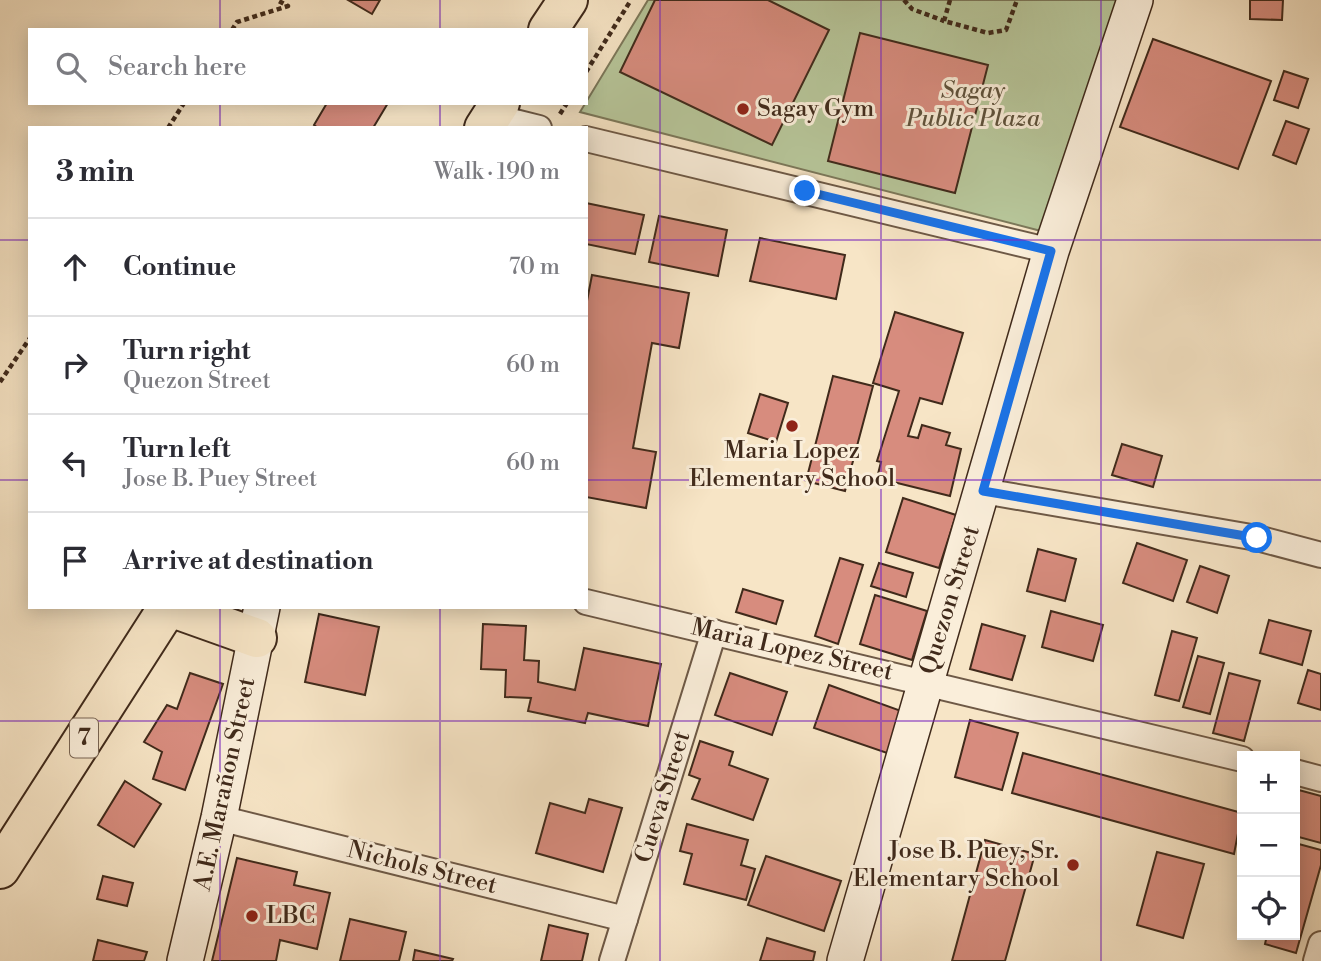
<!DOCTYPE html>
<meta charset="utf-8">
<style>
body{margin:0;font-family:"Libre Bodoni",serif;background:#f2f2f3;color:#2b2b33}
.controls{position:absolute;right:21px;bottom:21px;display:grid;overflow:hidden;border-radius:0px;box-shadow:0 4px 18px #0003}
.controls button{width:63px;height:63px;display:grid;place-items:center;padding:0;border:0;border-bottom:2px solid #e1e1e2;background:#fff;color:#2b2b33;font:35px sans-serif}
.stop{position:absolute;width:21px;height:21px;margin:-16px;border:5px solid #1a73e8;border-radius:50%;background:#fff}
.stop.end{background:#1a73e8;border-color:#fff;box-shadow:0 2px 7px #0008}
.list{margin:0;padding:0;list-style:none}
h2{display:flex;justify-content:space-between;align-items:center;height:91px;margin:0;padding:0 28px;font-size:30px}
h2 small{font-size:23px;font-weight:400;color:#7c7c81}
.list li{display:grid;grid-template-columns:46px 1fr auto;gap:21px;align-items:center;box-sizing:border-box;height:98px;padding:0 28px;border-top:2px solid #e1e1e2}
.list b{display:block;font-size:26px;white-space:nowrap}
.list p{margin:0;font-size:23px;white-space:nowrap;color:#7c7c81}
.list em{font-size:23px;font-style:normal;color:#7c7c81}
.icon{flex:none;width:38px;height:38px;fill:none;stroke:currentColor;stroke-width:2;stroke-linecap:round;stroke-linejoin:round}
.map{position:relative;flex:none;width:1321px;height:961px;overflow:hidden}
.search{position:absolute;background:#fff;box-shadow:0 4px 18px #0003;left:28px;top:28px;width:560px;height:77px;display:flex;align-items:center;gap:18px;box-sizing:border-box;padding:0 24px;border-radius:0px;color:#7c7c81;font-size:26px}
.panel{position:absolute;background:#fff;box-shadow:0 4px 18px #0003;left:28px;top:126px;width:560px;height:483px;border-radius:0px}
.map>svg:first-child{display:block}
</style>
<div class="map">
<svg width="1321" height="961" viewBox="0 0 1321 961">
<rect width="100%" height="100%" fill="#f7e5c6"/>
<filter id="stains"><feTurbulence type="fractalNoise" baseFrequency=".00286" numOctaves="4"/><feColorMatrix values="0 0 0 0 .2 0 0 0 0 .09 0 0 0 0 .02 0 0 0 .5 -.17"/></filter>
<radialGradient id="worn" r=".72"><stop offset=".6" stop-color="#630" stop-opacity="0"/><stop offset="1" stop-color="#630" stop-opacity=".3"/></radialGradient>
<path fill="#b7c69a" stroke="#7c785a" stroke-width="2" d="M648,0H1118L1041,231L580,112Z"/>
<g fill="#d78c7e" stroke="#402a1b" stroke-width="2">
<path d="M348,0H380L372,14Z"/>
<path d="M655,0H768L829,30L772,145L620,72Z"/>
<path d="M1250,0H1283L1282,20L1250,19Z"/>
<path d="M860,33L988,65L955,193L828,161Z"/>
<path d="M1153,39L1271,81L1238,169L1120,127Z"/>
<path d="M1284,71L1308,79L1298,108L1274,100Z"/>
<path d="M327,103H388L373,128H318L314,125Z"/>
<path d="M1286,121L1309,129L1296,164L1273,155Z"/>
<path d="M586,203L644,215L635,254L586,244Z"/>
<path d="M659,216L727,230L718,276L649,262Z"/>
<path d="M760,238L845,255L836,299L750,281Z"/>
<path d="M592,275L689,293L679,348L652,343L633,448L656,452L646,508L586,497V306Z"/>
<path d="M895,312L963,333L942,404L920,398L908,436L918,438L922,425L950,433L946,445L961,449L950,496L877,478L881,462L877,461L899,391L873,383Z"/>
<path d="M833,376L873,386L845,491L806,481Z"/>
<path d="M760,394L788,403L776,442L748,433Z"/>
<path d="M1122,444L1162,456L1153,487L1112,475Z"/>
<path d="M903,498L956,515L939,568L886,552Z"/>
<path d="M1137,543L1187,560L1173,601L1123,583Z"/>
<path d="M1038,549L1076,559L1065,601L1027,591Z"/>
<path d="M840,558L863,565L838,644L815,636Z"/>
<path d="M879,563L913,573L906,597L871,586Z"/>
<path d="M1200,566L1229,576L1217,613L1187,602Z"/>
<path d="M743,589L783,601L776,624L736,612Z"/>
<path d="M875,595L927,611L912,660L860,644Z"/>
<path d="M1051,611L1103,625L1093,661L1042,647Z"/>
<path d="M319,614L379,627L365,695L305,682Z"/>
<path d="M1269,620L1311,631L1302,665L1260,653Z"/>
<path d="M483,624L526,626L524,660L539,661L538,682L575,690L584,648L661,664L648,726L588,713L585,723L528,711L531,698L505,697L506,670L481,669Z"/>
<path d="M982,624L1025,636L1012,680L970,669Z"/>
<path d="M1172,631L1197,638L1179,701L1155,695Z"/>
<path d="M1198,656L1224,663L1210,714L1183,707Z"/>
<path d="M1308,670L1321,674V710L1298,703Z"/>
<path d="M190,673L223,684L185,790L153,779L162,752L144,742L167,705L177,709Z"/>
<path d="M730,673L787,692L772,735L715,715Z"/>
<path d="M1229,673L1260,681L1244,741L1213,733Z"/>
<path d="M829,685L904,712L890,754L814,728Z"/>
<path d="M970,720L1018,733L1002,790L955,777Z"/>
<path d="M700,741L733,752L729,765L768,779L753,820L692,799L700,779L689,775Z"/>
<path d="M1023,753L1242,813L1234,854L1012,793Z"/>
<path d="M125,781L161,804L134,847L98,825Z"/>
<path d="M1295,789L1321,796V843L1295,836Z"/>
<path d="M589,799L622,808L603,872L536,853L550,803L585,813Z"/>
<path d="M687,824L748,840L741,865L755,869L746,900L684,884L692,854L680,851Z"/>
<path d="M985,840L1035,854L1005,961H952Z"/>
<path d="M1295,843L1321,850V865L1296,953L1265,944L1267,935H1295Z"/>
<path d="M1157,852L1204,864L1183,938L1137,925Z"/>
<path d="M766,856L841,881L824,931L748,905Z"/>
<path d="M237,858L297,872L294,885L330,893L317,949L280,940L276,961H212Z"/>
<path d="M103,876L133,883L127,906L97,899Z"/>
<path d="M350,919L406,932L399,961H340Z"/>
<path d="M549,925L588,934L582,961H541Z"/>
<path d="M767,938L815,952L813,961H760Z"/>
<path d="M98,940L147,952L144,961H93Z"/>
<path d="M415,950L453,959L452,961H413Z"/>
</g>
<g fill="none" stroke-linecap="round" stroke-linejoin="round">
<defs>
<g id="street">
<path d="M491,116L539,128"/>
<path d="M586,139L1051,251"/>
<path d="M983,491L1257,538L1321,555"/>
<path d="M586,602L1242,759"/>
<path d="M1295,772L1321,779"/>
<path d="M219,818L625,919"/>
<path d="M612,961L714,632"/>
<path d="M1316,961L1321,944"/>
</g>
<g id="secondary">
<path d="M185,961L219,818L262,607"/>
<path d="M845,961L1051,251L1135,0"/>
</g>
<g id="highway">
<path d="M548,30L568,0"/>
<path d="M484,128L500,103"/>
<path d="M170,607L257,638"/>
<path d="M0,869L168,607"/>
</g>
</defs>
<use href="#street" stroke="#6e5946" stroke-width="28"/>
<use href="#secondary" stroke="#402a1b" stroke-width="38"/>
<use href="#highway" stroke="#402a1b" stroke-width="42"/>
<g stroke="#402a1b" stroke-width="4.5" stroke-dasharray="5 3.5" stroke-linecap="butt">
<path d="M904,0L912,9L944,21"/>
<path d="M950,0L944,21L988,33L1006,30L1017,0"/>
<path d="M232,30L237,22L288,6L277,0"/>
<path d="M586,72L631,0"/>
<path d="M560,114L567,103"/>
<path d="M168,128L184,103"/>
<path d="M0,382L30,338"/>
</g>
<use href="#street" stroke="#faeeda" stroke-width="24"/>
<use href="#secondary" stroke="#faeeda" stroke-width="35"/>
<use href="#highway" stroke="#f7e5c6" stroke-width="38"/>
</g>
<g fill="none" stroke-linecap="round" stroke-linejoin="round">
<path stroke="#1a73e8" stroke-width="9" d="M805,191L1051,251L983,491L1257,538"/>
</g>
<path fill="none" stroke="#7b2cbf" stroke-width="2" stroke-opacity="0.55" d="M220,0V30M440,0V30M660,0V961M881,0V961M1101,0V961M220,103V128M440,103V128M0,240H30M586,240H1321M0,480H30M586,480H1321M220,607V961M440,607V961M0,721H1321"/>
<g fill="#8f2418" stroke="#faeeda" stroke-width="2.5">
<circle cx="743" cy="109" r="7"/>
<circle cx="792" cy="426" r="7"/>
<circle cx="1073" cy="865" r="7"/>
<circle cx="252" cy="916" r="7"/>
</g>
<g text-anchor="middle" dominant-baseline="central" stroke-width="6" stroke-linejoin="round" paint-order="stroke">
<rect fill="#faeeda" stroke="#786554" stroke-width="2" x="70" y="718.5" width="28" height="39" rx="5"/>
<g font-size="23" font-weight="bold" fill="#402a1b">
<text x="84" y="738">7</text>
</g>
<g font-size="24" font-style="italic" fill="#5e513b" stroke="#faeeda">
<text x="973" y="91">Sagay<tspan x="973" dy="28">Public Plaza</tspan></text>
</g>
<g font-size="24" fill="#402a1b" stroke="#faeeda" text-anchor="start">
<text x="757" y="109">Sagay Gym</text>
<text x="792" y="451" text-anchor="middle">Maria Lopez<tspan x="792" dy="28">Elementary School</tspan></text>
<text x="1059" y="851" text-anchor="end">Jose B. Puey, Sr.<tspan x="1059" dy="28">Elementary School</tspan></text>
<text x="266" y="916">LBC</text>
</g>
<g font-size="24" fill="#402a1b" stroke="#faeeda">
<text transform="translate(950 600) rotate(-73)">Quezon Street</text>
<text transform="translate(792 650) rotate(13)">Maria Lopez Street</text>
<text transform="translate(225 784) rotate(-78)">A.E. Marañon Street</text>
<text transform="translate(663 797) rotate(-73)">Cueva Street</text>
<text transform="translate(422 868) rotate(14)">Nichols Street</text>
</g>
</g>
<rect width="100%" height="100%" filter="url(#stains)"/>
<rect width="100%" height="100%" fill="url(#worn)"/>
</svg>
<div class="controls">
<button>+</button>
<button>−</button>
<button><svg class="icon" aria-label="locate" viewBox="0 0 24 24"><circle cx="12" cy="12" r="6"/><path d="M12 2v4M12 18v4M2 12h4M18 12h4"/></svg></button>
</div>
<div class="stop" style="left:1257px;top:538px"></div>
<div class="stop end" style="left:805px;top:191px"></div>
<div class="search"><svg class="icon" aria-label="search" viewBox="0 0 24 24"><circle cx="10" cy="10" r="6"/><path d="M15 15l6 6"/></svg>Search here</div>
<section class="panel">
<h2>3 min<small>Walk · 190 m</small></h2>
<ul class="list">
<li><svg class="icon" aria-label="ahead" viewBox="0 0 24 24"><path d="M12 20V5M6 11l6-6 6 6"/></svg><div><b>Continue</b></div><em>70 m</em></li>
<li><svg class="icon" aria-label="right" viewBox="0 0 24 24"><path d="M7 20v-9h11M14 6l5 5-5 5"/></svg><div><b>Turn right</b><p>Quezon Street</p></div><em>60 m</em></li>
<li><svg class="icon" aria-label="left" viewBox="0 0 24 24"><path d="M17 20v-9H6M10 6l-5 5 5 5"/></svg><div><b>Turn left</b><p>Jose B. Puey Street</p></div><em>60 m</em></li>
<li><svg class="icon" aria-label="arrive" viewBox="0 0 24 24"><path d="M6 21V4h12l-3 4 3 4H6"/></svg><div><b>Arrive at destination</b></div></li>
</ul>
</section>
</div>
